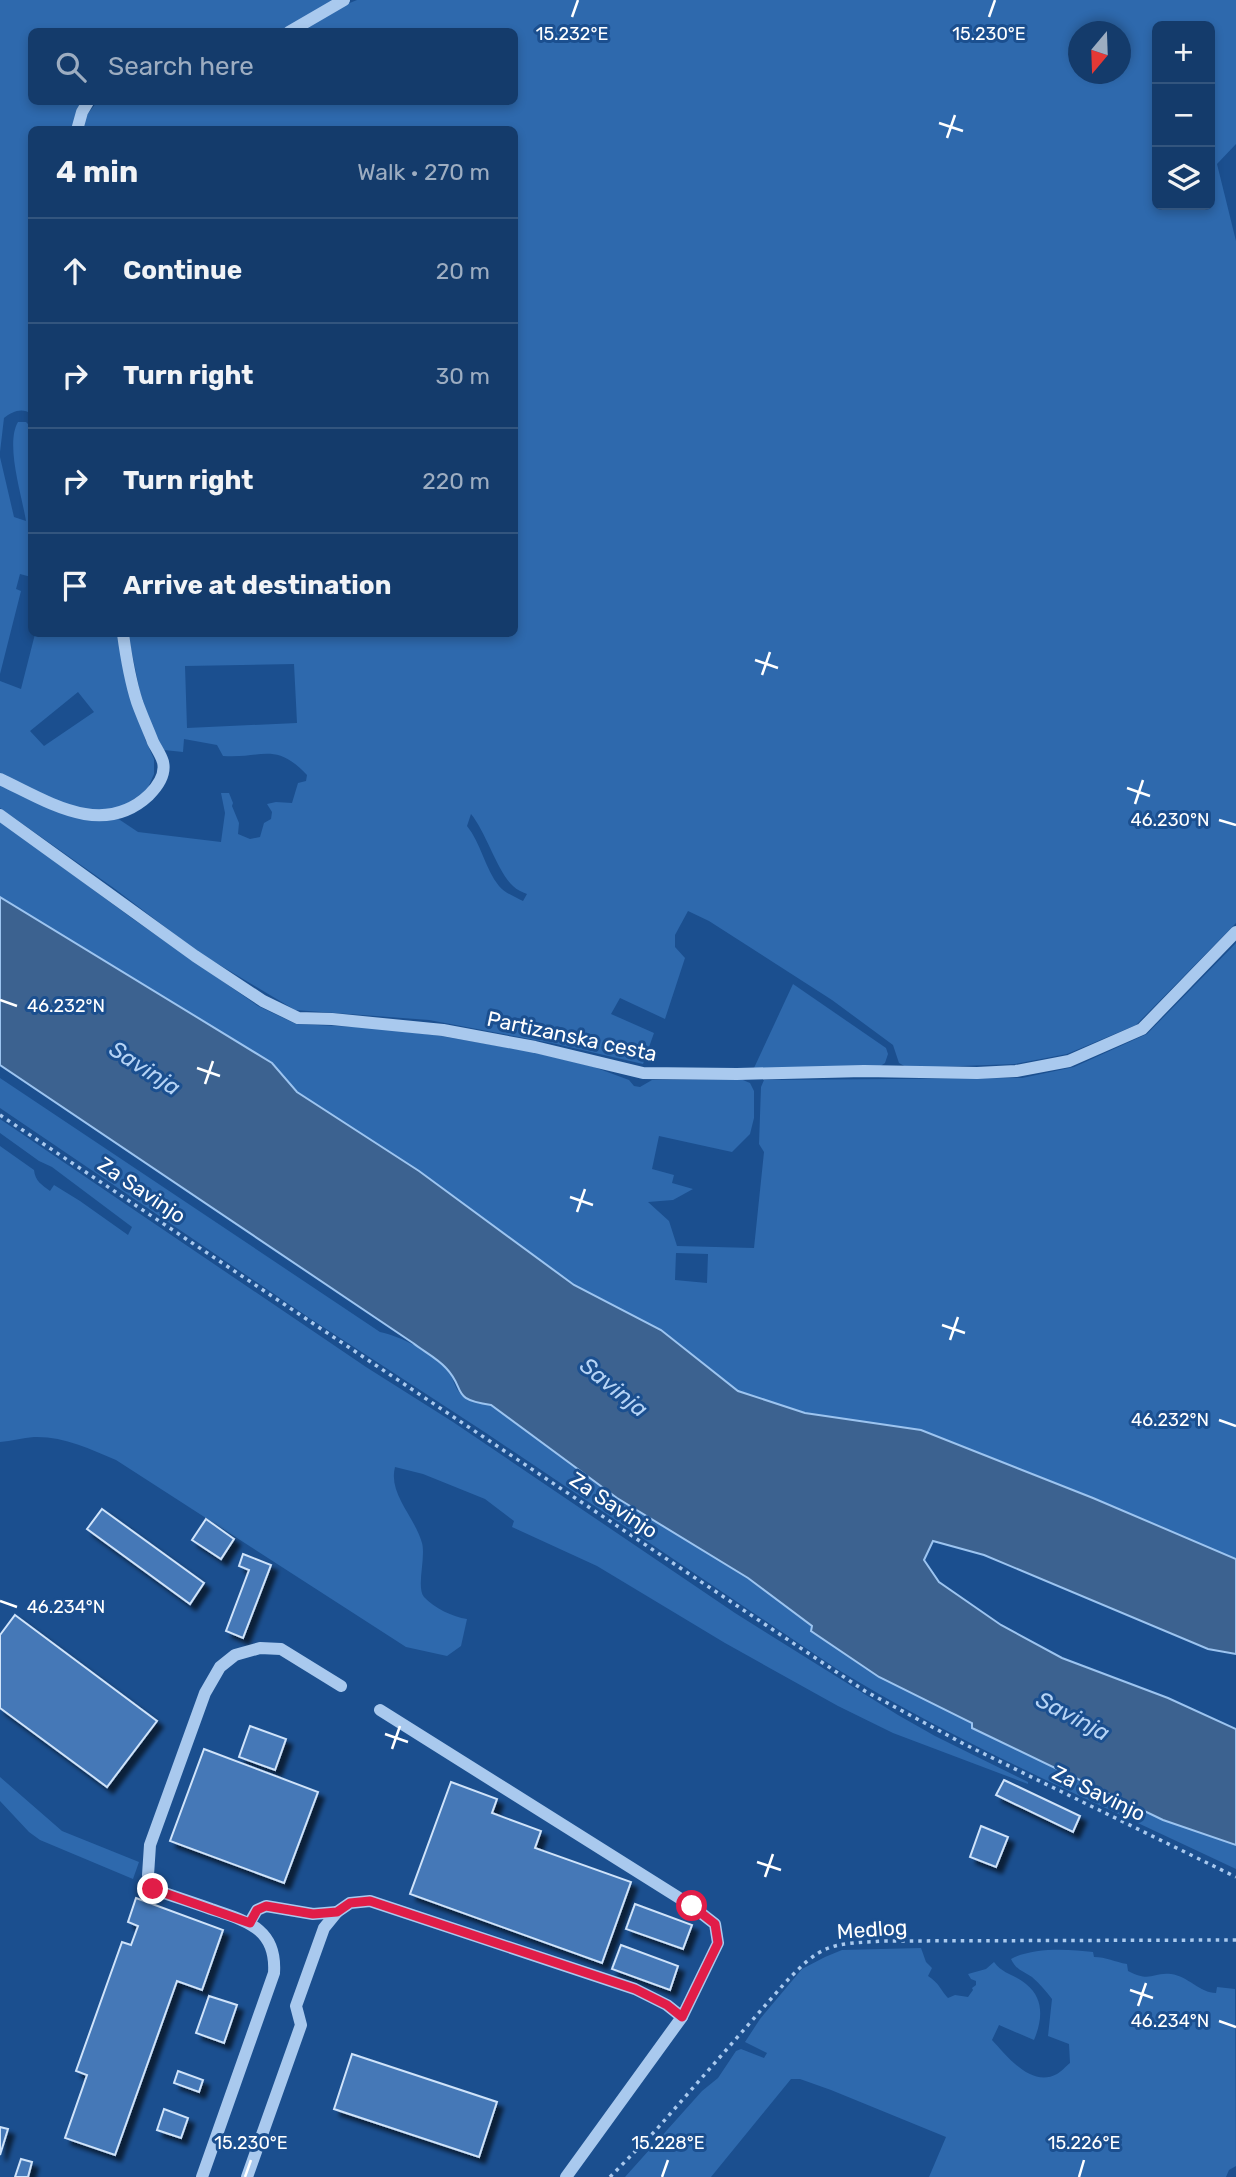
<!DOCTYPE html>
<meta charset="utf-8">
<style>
body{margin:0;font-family:Rubik,sans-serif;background:#214673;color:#f1f3f6}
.controls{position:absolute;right:21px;top:21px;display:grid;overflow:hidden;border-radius:10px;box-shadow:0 4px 10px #0003}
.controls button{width:63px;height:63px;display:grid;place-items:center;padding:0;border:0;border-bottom:2px solid #33557e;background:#143b6b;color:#f1f3f6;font:35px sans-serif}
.compass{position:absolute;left:1068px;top:21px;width:63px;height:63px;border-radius:50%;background:#143b6b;box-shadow:0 4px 10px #0003;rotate:199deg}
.stop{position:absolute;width:21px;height:21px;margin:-16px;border:5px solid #e11d48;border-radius:50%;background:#fff}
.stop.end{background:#e11d48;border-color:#fff;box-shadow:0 2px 7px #0008}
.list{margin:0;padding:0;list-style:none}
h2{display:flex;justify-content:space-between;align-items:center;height:91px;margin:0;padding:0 28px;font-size:30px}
h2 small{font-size:23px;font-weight:400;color:#9dadc1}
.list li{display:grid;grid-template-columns:46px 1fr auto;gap:21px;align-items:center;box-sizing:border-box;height:105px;padding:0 28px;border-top:2px solid #33557e}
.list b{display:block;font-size:26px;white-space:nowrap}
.list em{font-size:23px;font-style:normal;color:#9dadc1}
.icon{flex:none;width:38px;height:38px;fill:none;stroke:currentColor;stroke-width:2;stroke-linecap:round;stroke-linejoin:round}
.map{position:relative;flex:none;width:1236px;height:2177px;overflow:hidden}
.search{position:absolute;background:#143b6b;box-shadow:0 4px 10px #0003;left:28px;top:28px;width:490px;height:77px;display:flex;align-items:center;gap:18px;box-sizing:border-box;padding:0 24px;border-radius:10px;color:#9dadc1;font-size:26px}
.panel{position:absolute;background:#143b6b;box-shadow:0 4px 10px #0003;left:28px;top:126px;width:490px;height:511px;border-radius:10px}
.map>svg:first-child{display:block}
</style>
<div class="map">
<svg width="1236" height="2177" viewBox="0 0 1236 2177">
<defs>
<filter id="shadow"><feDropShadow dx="6" dy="6" stdDeviation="2" flood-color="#0009"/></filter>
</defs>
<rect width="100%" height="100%" fill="#1b4f8f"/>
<g fill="#2e69ad" fill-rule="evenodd">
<path d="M0,0H335L280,31L32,32V102H83L73,129L32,130L31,414C22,407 12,412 4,418L0,452Z"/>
<path d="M357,0H1236V144L1217,164L1236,241V923L1136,1025L1067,1054L1015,1064L908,1068L899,1063L893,1045L832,1000L709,921L688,911L675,935V947L685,958L665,1019L620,998L611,1014L654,1033L643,1064L556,1044L429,1020L295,1010L198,952L115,889L0,808V681L21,689L35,634H118L145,739L154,759V774L147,790L125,805L108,812L138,832L221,842L225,813L221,793H229L233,803L232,806L239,823L238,834L250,839L260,837L264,823L271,819L272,812L267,804L276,802L292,803L298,783L306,781L307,775C275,741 262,759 223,756L217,745L184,739L183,752L164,750L158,745L141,697L128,634H514V130L82,129L86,116L97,102H514V32L299,31L340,7ZM1157,26H1210V205H1157ZM1078,32H1120V74H1078ZM294,664L297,723L187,728L185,666ZM78,692L94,712L44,746L30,731ZM471,814C486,832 498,873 513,886C517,890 522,892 527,894L523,901C515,897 505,893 499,886C485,869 481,843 467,826Z"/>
<path d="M18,422H26L31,427V577L20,574L16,589L21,591L0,674V457L14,517L26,521C22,496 5,444 18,422Z"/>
<path d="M0,821L133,919L258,1006L296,1024L376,1028L441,1036L533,1052L594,1067L629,1080L634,1086L640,1087L652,1080H743L750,1083L754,1091V1118L750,1134L732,1152L659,1136L652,1169L674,1175L672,1183L693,1189L673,1200L648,1202L669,1221L677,1246L754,1248L764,1152L759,1144L761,1087L764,1080L1022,1078L1074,1067L1147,1034L1236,943V1559L1093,1498L921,1430L805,1413L738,1391L661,1330L574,1285L485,1219L297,1092L272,1063L0,897ZM676,1253L708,1254L707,1283L675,1280Z"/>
<path d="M793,984L886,1048L888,1054L885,1063L879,1067L754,1068Z"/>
<path d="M0,1078L380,1332C402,1337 432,1352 447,1369C453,1376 454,1387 460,1393C468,1402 480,1404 491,1405L617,1498L748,1578L812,1626L923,1699L933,1702L1163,1820L1236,1845V1869C1102,1805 964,1747 837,1669L486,1433L311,1319L0,1108Z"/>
<path d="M0,1119L366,1367L453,1422L735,1613L898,1715L935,1736L1028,1782V1784L893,1733L838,1706L725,1643L597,1566L512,1527L514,1521L485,1499L423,1474L395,1467C388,1494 415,1517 422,1543C426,1558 416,1587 424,1597C434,1608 453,1617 467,1619L461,1646L447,1656L406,1647L116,1460C90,1449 63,1436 34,1437C23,1438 11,1441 0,1442V1146L34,1170C35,1181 42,1185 50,1191L54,1185L80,1201L128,1235L132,1227L52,1167L39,1161L0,1133Z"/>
<path d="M0,1777L62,1831L139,1862L133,1879L40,1840L29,1832L0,1801Z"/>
<path d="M921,1948L926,1962L932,1968L928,1976C940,1984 939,1988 948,1998L955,1995L968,1997L973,1990L972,1988L976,1985V1981L971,1979L968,1974L986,1969L994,1962C1004,1975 1014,1974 1026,1984C1045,1999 1042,2021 1034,2040L999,2025L992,2040C1007,2056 1031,2088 1057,2074C1061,2072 1066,2066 1070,2063L1069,2044L1048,2036L1052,1999C1046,1991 1040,1984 1032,1977C1023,1971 1016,1970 1011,1959C1033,1947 1069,1949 1093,1952L1094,1957C1106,1957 1115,1962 1127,1964L1128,1971C1151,1983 1152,1972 1171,1974C1188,1976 1200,1993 1216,1993L1217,1987L1235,1989L1236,2166L1229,2170L1226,2177H929L946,2137L831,2090L800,2079H791L711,2177H625L702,2091L718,2078L736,2051L741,2049L764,2058L767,2053L745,2042L760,2019L802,1969L825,1957L842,1950Z"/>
</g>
<path fill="#3c6290" stroke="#9cc4f0" stroke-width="2" d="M0,897L272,1063L297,1092L419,1171L574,1285L661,1330L738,1391L805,1413L921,1430L1093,1498L1236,1559V1654L1208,1649L984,1555L933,1541L924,1560L939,1582L1001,1625L1062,1658L1168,1698L1236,1729V1845L1163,1820L972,1728V1723L879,1677L811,1631L812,1626L748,1578L617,1498L491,1405C449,1399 467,1390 446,1368C437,1358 423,1351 413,1343L0,1065Z"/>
<g fill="#4478b7" stroke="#cfe3fa" stroke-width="2" filter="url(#shadow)">
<path d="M102,1509L204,1583L190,1604L87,1529Z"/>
<path d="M206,1519L234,1539L221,1559L192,1540Z"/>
<path d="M243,1554L271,1565L243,1638L226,1631L249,1570L239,1566Z"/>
<path d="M15,1615L157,1721L107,1787L0,1708V1635Z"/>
<path d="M250,1726L286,1739L275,1770L239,1757Z"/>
<path d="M204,1749L318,1792L284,1883L170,1841Z"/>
<path d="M1004,1780L1080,1816L1073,1832L996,1795Z"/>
<path d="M451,1782L497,1799L492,1813L541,1831L535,1848L631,1882L602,1963L410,1894Z"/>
<path d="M981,1826L1008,1837L996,1867L970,1857Z"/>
<path d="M136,1898L223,1930L202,1990L177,1981L115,2155L65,2138L87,2075L76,2071L122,1942L131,1945L138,1926L128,1922Z"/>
<path d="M635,1904L692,1925L683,1949L626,1929Z"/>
<path d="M621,1945L678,1966L670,1990L612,1969Z"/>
<path d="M209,1996L237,2005L224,2043L196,2033Z"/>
<path d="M352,2054L497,2102L479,2157L334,2109Z"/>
<path d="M178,2071L203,2080L199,2092L174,2083Z"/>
<path d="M164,2109L188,2118L181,2138L157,2130Z"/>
<path d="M0,2127L8,2129L0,2155Z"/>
<path d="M21,2159L32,2162L28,2177H15Z"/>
</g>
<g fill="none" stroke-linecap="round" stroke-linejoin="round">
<g stroke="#a9c9ee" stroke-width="3.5" stroke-dasharray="3.5 5" stroke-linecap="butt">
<path d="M0,1115L865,1691L964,1744L1236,1877"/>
<path d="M610,2177L656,2130L784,1984C822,1943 830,1944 884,1941L1236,1940"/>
</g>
<g stroke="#a9c9ee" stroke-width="12">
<path d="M289,32L344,0"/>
<path d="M77,130L82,112L88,102"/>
<path d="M0,779C47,801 102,839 149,795C158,786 166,775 163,762C161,755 156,748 153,742C148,729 142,716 137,702C130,680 126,656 123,634"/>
<path d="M0,815L195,956L263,1001L298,1018L332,1019L443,1030L535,1047L643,1073L737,1074L864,1071L977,1073L1016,1071L1069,1061L1142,1029L1236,932"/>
<path d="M380,1710L692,1906L715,1924L718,1943L682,2017L566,2177"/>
<path d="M250,1922L257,1910L266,1906L313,1914L337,1912"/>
<path d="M202,2177L274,1973C277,1928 246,1921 211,1909C192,1902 172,1896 153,1889L148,1875L150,1845L205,1693L220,1667L235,1655L260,1648L281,1649L341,1686"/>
<path d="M247,2177L301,2025L296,2006L324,1928L337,1912L350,1903L370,1901L635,1989L667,2005L682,2017"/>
</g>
</g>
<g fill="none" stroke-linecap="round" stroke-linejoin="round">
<path stroke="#e11d48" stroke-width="9" d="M153,1889L250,1923L257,1910L266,1906L313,1914L337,1912L350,1903L370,1901L635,1989L667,2005L682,2017L718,1943L715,1924L692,1906"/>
</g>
<path fill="none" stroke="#fff" stroke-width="2.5" d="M572,17L578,0M989,17L995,0M939,123L963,131M947,138L955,115M755,660L778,668M762,675L770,652M1127,788L1150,796M1135,804L1143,780M1219,820L1236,825M0,1000L17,1006M197,1068L220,1076M205,1084L213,1061M570,1197L593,1205M577,1212L585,1189M942,1325L965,1333M950,1340L958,1317M1219,1420L1236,1426M0,1601L17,1607M385,1734L408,1742M392,1749L400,1726M757,1862L781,1870M765,1877L773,1854M1130,1990L1153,1998M1138,2006L1146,1983M1219,2021L1236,2027M245,2177L251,2160M662,2177L668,2160M1079,2177L1084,2160"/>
<g text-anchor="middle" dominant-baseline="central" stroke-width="6" stroke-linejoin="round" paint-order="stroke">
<g font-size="21" fill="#fff" stroke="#1b4f8f">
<text transform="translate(572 1036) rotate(12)">Partizanska cesta</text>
<text transform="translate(142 1190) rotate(34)">Za Savinjo</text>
<text transform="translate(614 1505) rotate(34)">Za Savinjo</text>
<text transform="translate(1099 1793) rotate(26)">Za Savinjo</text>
<text transform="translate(872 1929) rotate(-4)">Medlog</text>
</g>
<g font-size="23" font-style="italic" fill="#b5d3f5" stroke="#1b4f8f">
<text transform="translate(145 1068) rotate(33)">Savinja</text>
<text transform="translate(614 1387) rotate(39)">Savinja</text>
<text transform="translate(1073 1716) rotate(28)">Savinja</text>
</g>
</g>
<g font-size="18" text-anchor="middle" fill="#fff" stroke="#1b4f8f" stroke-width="6" stroke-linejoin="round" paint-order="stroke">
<text x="572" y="40">15.232°E</text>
<text x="989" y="40">15.230°E</text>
<text x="1170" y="826">46.230°N</text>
<text x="66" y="1012">46.232°N</text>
<text x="1170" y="1426">46.232°N</text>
<text x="66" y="1613">46.234°N</text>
<text x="1170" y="2027">46.234°N</text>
<text x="251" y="2149">15.230°E</text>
<text x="668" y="2149">15.228°E</text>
<text x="1084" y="2149">15.226°E</text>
</g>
</svg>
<div class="controls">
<button>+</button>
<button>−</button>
<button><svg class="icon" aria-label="layers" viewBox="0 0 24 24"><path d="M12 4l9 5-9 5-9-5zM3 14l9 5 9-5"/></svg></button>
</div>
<svg class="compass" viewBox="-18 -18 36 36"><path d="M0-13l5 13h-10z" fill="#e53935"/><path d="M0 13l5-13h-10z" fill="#9dadc1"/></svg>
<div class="stop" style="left:692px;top:1906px"></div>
<div class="stop end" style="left:153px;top:1889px"></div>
<div class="search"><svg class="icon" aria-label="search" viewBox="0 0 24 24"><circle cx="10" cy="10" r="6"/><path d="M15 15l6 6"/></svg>Search here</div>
<section class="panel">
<h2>4 min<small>Walk · 270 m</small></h2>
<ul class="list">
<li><svg class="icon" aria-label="ahead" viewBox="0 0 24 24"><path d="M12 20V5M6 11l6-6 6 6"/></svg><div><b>Continue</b></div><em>20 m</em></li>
<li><svg class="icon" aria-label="right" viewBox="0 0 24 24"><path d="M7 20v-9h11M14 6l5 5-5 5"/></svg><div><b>Turn right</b></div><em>30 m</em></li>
<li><svg class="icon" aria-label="right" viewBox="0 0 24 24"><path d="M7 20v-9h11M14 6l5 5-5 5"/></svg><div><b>Turn right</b></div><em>220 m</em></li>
<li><svg class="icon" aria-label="arrive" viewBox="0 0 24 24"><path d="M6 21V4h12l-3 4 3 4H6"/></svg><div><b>Arrive at destination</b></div></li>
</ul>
</section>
</div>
